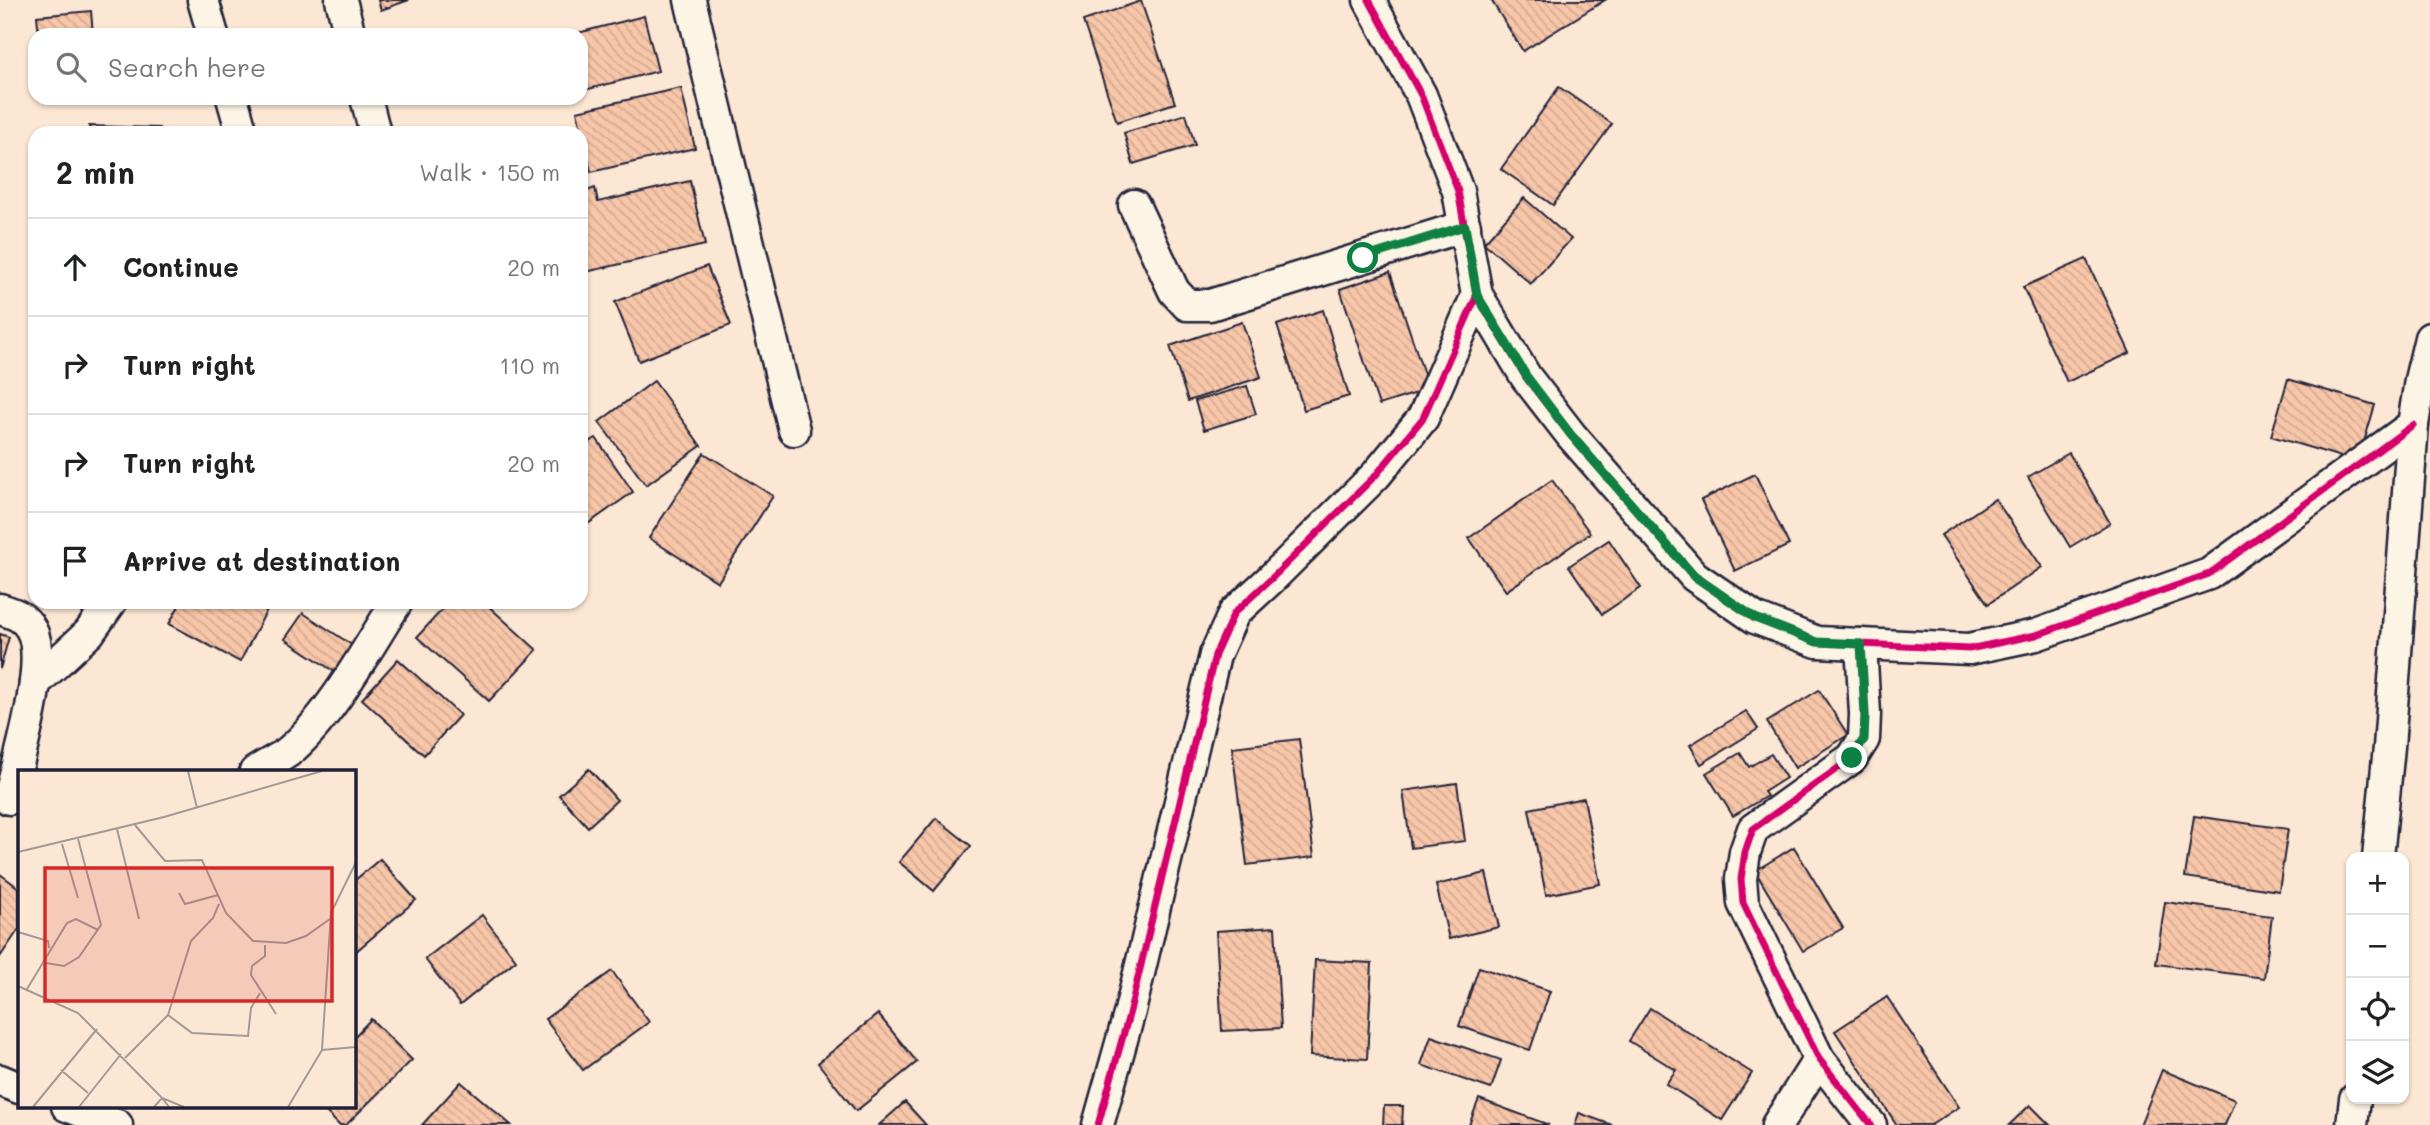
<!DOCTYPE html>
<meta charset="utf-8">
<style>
body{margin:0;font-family:Mali,sans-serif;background:#f2f2f2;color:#202124}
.controls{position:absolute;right:21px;bottom:21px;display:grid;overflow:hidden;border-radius:14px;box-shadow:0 2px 5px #0004}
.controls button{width:63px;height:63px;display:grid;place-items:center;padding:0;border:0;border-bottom:2px solid #e0e0e0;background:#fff;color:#202124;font:35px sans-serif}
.stop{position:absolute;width:21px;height:21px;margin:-16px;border:5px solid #0b8043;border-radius:50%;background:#fff}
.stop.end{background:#0b8043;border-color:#fff;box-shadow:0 2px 7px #0008}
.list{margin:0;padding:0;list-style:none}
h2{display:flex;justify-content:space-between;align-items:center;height:91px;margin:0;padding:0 28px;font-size:30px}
h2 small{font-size:23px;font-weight:400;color:#757577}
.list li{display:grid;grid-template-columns:46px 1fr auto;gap:21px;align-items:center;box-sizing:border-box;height:98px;padding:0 28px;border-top:2px solid #e0e0e0}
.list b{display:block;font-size:26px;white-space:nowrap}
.list em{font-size:23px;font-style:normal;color:#757577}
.icon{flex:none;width:38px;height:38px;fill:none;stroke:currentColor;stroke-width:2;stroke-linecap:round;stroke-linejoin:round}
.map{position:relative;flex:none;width:2430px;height:1125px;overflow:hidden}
.search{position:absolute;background:#fff;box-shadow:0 2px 5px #0004;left:28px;top:28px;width:560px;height:77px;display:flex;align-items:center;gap:18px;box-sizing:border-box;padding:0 24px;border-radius:21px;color:#757577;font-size:26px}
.panel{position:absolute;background:#fff;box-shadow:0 2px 5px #0004;left:28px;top:126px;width:560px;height:483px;border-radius:21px}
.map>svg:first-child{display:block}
</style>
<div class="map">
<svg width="2430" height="1125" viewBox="0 0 2430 1125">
<defs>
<pattern id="building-back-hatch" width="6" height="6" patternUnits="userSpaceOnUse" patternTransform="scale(1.75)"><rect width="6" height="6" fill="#f8c6a8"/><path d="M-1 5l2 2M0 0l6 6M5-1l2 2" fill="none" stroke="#d4aa92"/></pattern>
</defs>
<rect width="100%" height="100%" fill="#fbe7d3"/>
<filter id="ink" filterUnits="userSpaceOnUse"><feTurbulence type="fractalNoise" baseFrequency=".0143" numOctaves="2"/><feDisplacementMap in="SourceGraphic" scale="14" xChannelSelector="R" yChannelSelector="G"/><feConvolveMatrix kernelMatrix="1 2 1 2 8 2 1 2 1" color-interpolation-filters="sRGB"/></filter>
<g filter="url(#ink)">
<g fill="url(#building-back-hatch)" stroke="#22223b" stroke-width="2">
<path d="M378,0H409L381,10Z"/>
<path d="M1491,0H1605L1523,51Z"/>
<path d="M1141,1L1175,103L1117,122L1083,21Z"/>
<path d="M91,11L93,35H39L37,16Z"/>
<path d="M644,16L658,71L581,91V35H570Z"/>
<path d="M1559,87L1612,124L1553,205L1501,169Z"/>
<path d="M681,88L695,148L591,172L577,111Z"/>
<path d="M1186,114L1195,145L1133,164L1124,133Z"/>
<path d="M89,126L159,128V133H89Z"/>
<path d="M690,181L705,245L581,273V193L595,188L598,202Z"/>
<path d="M1524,198L1571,239L1531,284L1484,243Z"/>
<path d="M2086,259L2130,353L2067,382L2023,287Z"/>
<path d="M707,266L731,325L639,361L615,302Z"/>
<path d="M1390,272L1429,389L1379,405L1340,289Z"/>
<path d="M1323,310L1349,396L1304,410L1277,325Z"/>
<path d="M1242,322L1261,377L1188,401L1170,346Z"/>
<path d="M2288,379L2375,405L2358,462L2271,436Z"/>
<path d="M654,381L701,446L646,485L599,422Z"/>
<path d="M1247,386L1256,414L1204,430L1195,401Z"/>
<path d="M596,438L633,492L582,528L581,479L588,474L581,463V447Z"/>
<path d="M704,453L773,496L718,582L649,538Z"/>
<path d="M2069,453L2110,523L2070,547L2028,477Z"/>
<path d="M1755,474L1789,545L1735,571L1701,500Z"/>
<path d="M1552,480L1590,533L1506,591L1469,538Z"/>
<path d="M1995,499L2042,567L1988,604L1941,535Z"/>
<path d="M1609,540L1641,588L1602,614L1569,566Z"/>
<path d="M181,602H271L240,662L169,624Z"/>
<path d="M449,602H484L537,650L489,701L417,637Z"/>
<path d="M303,613L352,645L335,672L285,639Z"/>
<path d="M0,634L9,637L0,669Z"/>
<path d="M398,659L460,715L424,755L362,699Z"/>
<path d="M1819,690L1848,735L1795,768L1767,722Z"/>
<path d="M1746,711L1758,729L1701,764L1690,745Z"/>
<path d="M1299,739L1314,857L1247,865L1232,747Z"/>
<path d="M1740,753L1749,767L1771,754L1786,778L1764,792L1767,796L1733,816L1706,773Z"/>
<path d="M589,769L617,800L588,827L559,795Z"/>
<path d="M1457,783L1465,841L1411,848L1403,791Z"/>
<path d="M1584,798L1600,884L1546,895L1529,809Z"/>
<path d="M2194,816L2288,829L2279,891L2185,877Z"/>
<path d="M936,818L971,846L934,891L899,862Z"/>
<path d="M1794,847L1843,928L1803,951L1755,871Z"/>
<path d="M380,859L416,900L354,953V881Z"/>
<path d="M1486,873L1499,927L1449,939L1436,885Z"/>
<path d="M0,874L19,888V929L0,957Z"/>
<path d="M2165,902L2272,916L2264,978L2156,964Z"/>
<path d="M482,915L516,960L460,1005L425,959Z"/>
<path d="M1275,927L1281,1028L1222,1031L1216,931Z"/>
<path d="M1315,960L1372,963L1367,1059L1310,1056Z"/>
<path d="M1479,967L1550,991L1530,1050L1459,1026Z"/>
<path d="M612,971L649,1022L583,1070L545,1019Z"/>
<path d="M1887,997L1959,1107L1931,1125H1897L1835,1031Z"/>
<path d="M1650,1008L1752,1073L1722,1120L1666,1084L1676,1070L1629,1041Z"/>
<path d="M878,1014L917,1062L856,1111L818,1063Z"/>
<path d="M371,1019L412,1060L346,1125H339L320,1106H354V1037Z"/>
<path d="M1431,1036L1501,1060L1491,1089L1421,1065Z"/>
<path d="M2162,1070L2235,1100L2225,1125H2140Z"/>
<path d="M461,1082L511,1125H422Z"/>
<path d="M1479,1099L1549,1125H1469Z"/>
<path d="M905,1102L926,1125H879Z"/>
<path d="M2030,1105L2050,1125H2009Z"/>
<path d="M1384,1106H1403L1402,1125H1383Z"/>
<path d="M1579,1113L1612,1125H1575Z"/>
</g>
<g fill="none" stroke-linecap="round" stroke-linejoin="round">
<defs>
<g id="street">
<path d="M203,0L213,35"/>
<path d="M341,0L350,35"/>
<path d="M690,0L794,430"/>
<path d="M1369,0L1421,95L1458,191L1477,295L1526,377L1571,435L1694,576L1755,618L1817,642L1969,649L2036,635L2209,574L2413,425"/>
<path d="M232,98L242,133"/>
<path d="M366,98L375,133"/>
<path d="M1134,205L1174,291L1187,305H1210L1465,226"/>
<path d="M0,609C13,613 24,616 31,629C49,661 18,762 9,799"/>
<path d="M1861,644L1865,714L1864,739L1852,758L1753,829L1745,852L1741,879L1743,903L1819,1059L1871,1125"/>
<path d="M35,683L89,633L111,602"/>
<path d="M255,772C266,765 278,759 288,752C330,718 367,648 397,602"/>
<path d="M2378,857L2389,747L2413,425L2420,380L2430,338"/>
<path d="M0,1080L19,1088"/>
<path d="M67,1106L117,1125"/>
<path d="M1098,1125L1130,1011L1215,655L1234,613L1271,579L1376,475L1423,418L1477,295"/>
<path d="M1777,1125L1819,1059"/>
<path d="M2352,1125L2355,1099"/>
</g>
</defs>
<use href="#street" stroke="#22223b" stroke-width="35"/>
<use href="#street" stroke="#fcf5e5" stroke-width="30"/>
<defs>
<g id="cycleway">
<path d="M1369,0L1421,95L1458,191L1477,295L1526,377L1571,435L1694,576L1755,618L1817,642L1969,649L2036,635L2209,574L2413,425"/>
<path d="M1861,644L1865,714L1864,739L1852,758L1753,829L1745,852L1741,879L1743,903L1819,1059L1871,1125"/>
<path d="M1098,1125L1130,1011L1215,655L1234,613L1271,579L1376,475L1423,418L1477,295"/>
</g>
</defs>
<use href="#cycleway" stroke="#fcf5e5" stroke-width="11"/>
<use href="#cycleway" stroke="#d6006c" stroke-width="7"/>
</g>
</g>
<g fill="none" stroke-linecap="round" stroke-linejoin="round" filter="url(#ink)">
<path stroke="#0b8043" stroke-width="9" d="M1363,258L1465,226L1477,295L1527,377L1571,435L1694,576L1755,618L1817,642L1861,644L1865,714L1864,739L1852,758"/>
</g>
<g transform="translate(18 770)">
<rect width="338" height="338" fill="#fbe7d3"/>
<path fill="none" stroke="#a49896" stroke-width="2" d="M170,1L179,38M117,55L147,91L184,90L208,143L235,171L268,173L288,166L312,149M99,59L121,149M44,74L60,128M0,82L146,47L304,1M161,123L167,134L200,125M0,162L30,171L31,178M247,175V186L234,196L233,205L258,244M28,193L46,196L61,187L83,155L60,69M0,216L60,243L144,328L166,337M9,219L49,153L58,149L80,160M150,245L174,263L230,266L233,238L242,223M304,280L338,277M107,288L150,245L173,171L195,148L201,134M43,300L70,323M15,337L79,259M61,337L103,284M136,337L144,328L151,337M270,337L304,280L313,143L338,92"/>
<path fill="#d62828" fill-opacity="0.15" stroke="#d62828" stroke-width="3.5" d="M27,98H314V231H27Z"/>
<rect width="338" height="338" fill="none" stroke="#22223b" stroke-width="3.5"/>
</g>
</svg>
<div class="controls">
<button>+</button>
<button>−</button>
<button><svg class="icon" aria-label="locate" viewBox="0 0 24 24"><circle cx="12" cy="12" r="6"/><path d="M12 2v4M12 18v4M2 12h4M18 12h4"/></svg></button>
<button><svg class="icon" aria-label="layers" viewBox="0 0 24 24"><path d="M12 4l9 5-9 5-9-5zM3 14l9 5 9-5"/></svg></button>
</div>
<div class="stop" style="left:1363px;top:258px"></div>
<div class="stop end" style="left:1852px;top:758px"></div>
<div class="search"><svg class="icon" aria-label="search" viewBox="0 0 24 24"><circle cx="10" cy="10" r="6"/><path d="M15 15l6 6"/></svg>Search here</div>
<section class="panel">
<h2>2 min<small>Walk · 150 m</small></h2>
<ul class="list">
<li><svg class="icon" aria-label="ahead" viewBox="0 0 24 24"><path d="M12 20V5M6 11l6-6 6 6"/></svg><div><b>Continue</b></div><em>20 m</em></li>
<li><svg class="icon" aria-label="right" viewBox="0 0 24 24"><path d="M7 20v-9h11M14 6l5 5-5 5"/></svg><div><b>Turn right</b></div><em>110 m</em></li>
<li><svg class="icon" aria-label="right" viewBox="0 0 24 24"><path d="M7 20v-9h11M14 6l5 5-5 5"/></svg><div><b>Turn right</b></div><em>20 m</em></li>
<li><svg class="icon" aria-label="arrive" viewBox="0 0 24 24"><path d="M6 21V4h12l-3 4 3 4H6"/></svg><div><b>Arrive at destination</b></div></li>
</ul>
</section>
</div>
